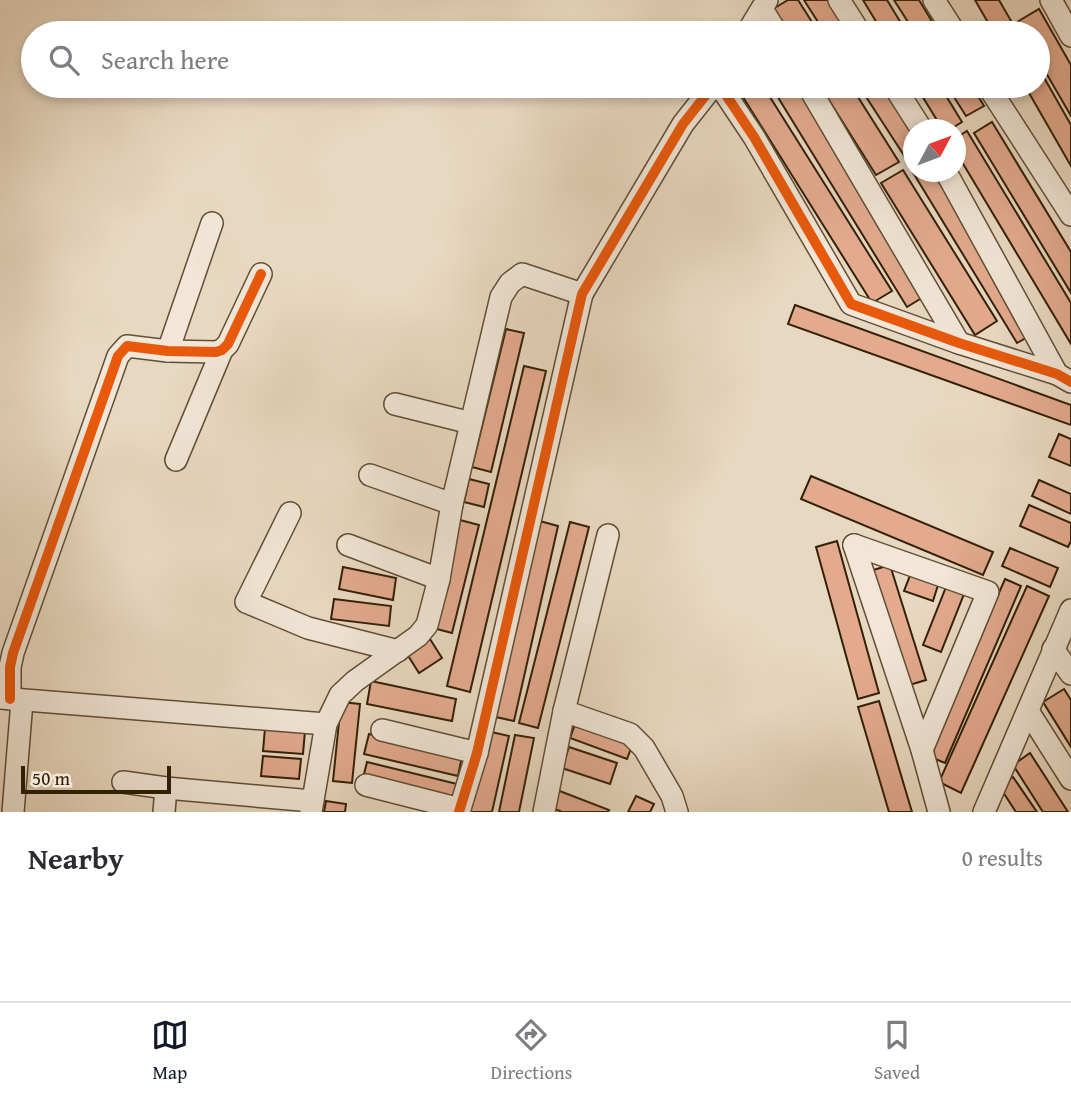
<!DOCTYPE html>
<style>
body{margin:0;font-family:"Gentium Book Plus",serif;background:#f2f2f3;color:#2b2b33}
.compass{position:absolute;left:903px;top:119px;width:63px;height:63px;border-radius:50%;background:#fff;box-shadow:0 4px 10px #0003;rotate:49deg}
.scale{position:absolute;left:21px;bottom:18px;width:150px;box-sizing:border-box;padding-left:7px;border:4px solid #332106;border-top:0;font-size:19px;line-height:24px;white-space:nowrap;color:#332106;-webkit-text-stroke:5px #f1e6d7;paint-order:stroke}
.list{margin:0;padding:0;list-style:none}
h2{display:flex;justify-content:space-between;align-items:center;height:91px;margin:0;padding:0 28px;font-size:30px}
h2 small{font-size:23px;font-weight:400;color:#7c7c81}
.icon{flex:none;width:38px;height:38px;fill:none;stroke:currentColor;stroke-width:2;stroke-linecap:round;stroke-linejoin:round}
.map{position:relative;flex:none;width:1071px;height:812px;overflow:hidden}
.search{position:absolute;background:#fff;box-shadow:0 4px 10px #0003;left:21px;right:21px;top:21px;height:77px;display:flex;align-items:center;gap:18px;box-sizing:border-box;padding:0 24px;border-radius:38px;color:#7c7c81;font-size:26px}
.sheet{height:189px;background:#fff}
nav{display:flex;justify-content:space-around;align-items:center;box-sizing:border-box;height:98px;border-top:2px solid #e1e1e2;background:#fff;font-size:19px;color:#7c7c81}
nav a{display:grid;justify-items:center;gap:4px}
nav .on{color:#111827}
.map>svg:first-child{display:block}
</style>
<div class="map">
<svg width="1071" height="812" viewBox="0 0 1071 812">
<rect width="100%" height="100%" fill="#e9d8c1"/>
<filter id="stains"><feTurbulence type="fractalNoise" baseFrequency=".00286" numOctaves="4"/><feColorMatrix values="0 0 0 0 .2 0 0 0 0 .09 0 0 0 0 .02 0 0 0 .5 -.17"/></filter>
<radialGradient id="worn" r=".72"><stop offset=".6" stop-color="#630" stop-opacity="0"/><stop offset="1" stop-color="#630" stop-opacity=".3"/></radialGradient>
<g fill="#e3aa8e" stroke="#332106" stroke-width="2">
<path d="M788,0H798L819,33H788L773,9Z"/>
<path d="M804,0H828L850,33H825Z"/>
<path d="M863,0H887L907,33H883Z"/>
<path d="M894,0H919L939,33H915Z"/>
<path d="M975,0H999L1018,33H994Z"/>
<path d="M1039,9L1071,65V116L1038,59V33H1023L1017,22Z"/>
<path d="M1038,67L1071,125V166L1025,86H1038Z"/>
<path d="M736,86H763L892,291L872,303Z"/>
<path d="M771,86H796L925,296L907,307Z"/>
<path d="M820,86H851L899,162L876,175Z"/>
<path d="M859,86H883L914,133V152L905,157Z"/>
<path d="M916,86H940L962,122L949,130H943Z"/>
<path d="M947,86H972L984,106L966,116Z"/>
<path d="M992,122L1071,252V293L974,133Z"/>
<path d="M967,131L1071,303V344L956,152V138Z"/>
<path d="M914,164V172H933L1033,334L1017,343L909,166Z"/>
<path d="M903,170L997,321L975,335L881,183Z"/>
<path d="M795,305L1071,405V425L788,324Z"/>
<path d="M506,329L524,333L491,472L472,467Z"/>
<path d="M524,366L546,371L470,692L447,686Z"/>
<path d="M1059,434L1071,439V466L1049,457Z"/>
<path d="M811,476L993,552L983,575L801,499Z"/>
<path d="M469,479L489,484L484,507L464,502Z"/>
<path d="M1039,480L1071,494V514L1032,496Z"/>
<path d="M1029,505L1071,523V541L1068,547L1020,526Z"/>
<path d="M460,520L479,525L452,633L433,628Z"/>
<path d="M536,520L558,526L514,721L491,716Z"/>
<path d="M570,522L589,527L538,728L519,723Z"/>
<path d="M837,541L879,693L858,699L816,547Z"/>
<path d="M1010,548L1058,568L1050,587L1002,566Z"/>
<path d="M890,565L926,680L906,686L870,571Z"/>
<path d="M343,567L396,578L393,600L339,589Z"/>
<path d="M911,573L939,582L933,601L904,591Z"/>
<path d="M1005,579L1021,586L945,763L928,756Z"/>
<path d="M1027,586L1049,596L961,793L939,782Z"/>
<path d="M946,587L964,594L941,652L923,645Z"/>
<path d="M334,599L391,606L389,626L331,619Z"/>
<path d="M430,639L442,658L419,673L407,654Z"/>
<path d="M371,681L456,699L452,721L367,704Z"/>
<path d="M1064,689L1071,700V747L1043,702Z"/>
<path d="M879,701L912,812H889L858,707Z"/>
<path d="M341,702L360,704L352,783L333,781Z"/>
<path d="M576,722L633,743L627,759L570,738Z"/>
<path d="M265,728L305,731L303,754L263,751Z"/>
<path d="M487,731L509,736L492,812H469Z"/>
<path d="M369,734L462,756L458,776L364,754Z"/>
<path d="M515,735L534,738L519,812H499Z"/>
<path d="M569,747L617,763L610,784L562,768Z"/>
<path d="M1030,753L1068,812H1043L1013,765Z"/>
<path d="M263,756L301,759L299,779L261,776Z"/>
<path d="M367,762L457,784L453,800L363,778Z"/>
<path d="M1013,777L1037,812H1016L999,786Z"/>
<path d="M557,790L609,810L608,812H562L550,807Z"/>
<path d="M636,796L654,804L650,812H628Z"/>
<path d="M326,801L346,804L345,812H324Z"/>
</g>
<g fill="none" stroke-linecap="round" stroke-linejoin="round">
<defs>
<g id="minor">
<path d="M839,0L860,33"/>
<path d="M934,0L955,33"/>
<path d="M1051,0L1071,36"/>
<path d="M762,9L777,33"/>
<path d="M747,33L767,0"/>
<path d="M720,86L754,137L851,304L959,343L1057,374L1071,382"/>
<path d="M808,86L959,343"/>
<path d="M894,86L922,130"/>
<path d="M988,86L1071,215"/>
<path d="M946,172L1057,374"/>
<path d="M168,351L212,223"/>
<path d="M395,404L471,423"/>
<path d="M176,460L222,350"/>
<path d="M370,475L452,504"/>
<path d="M290,513L246,602L308,628L398,651"/>
<path d="M348,545L439,579"/>
<path d="M854,545L988,592L922,750"/>
<path d="M854,545L922,750L939,812"/>
<path d="M1053,649L1071,674"/>
<path d="M0,698L326,724"/>
<path d="M10,699V667L13,653L118,356L127,346L168,351L216,352L222,350L228,344L261,274"/>
<path d="M564,711L630,734L644,748L672,796L677,812"/>
<path d="M1028,711L1071,779"/>
<path d="M382,730L477,753"/>
<path d="M123,782L166,788L312,801"/>
<path d="M366,785L460,809"/>
<path d="M13,812L22,701"/>
<path d="M164,812L166,788"/>
<path d="M311,812L326,724L340,695L355,681L418,636L427,625L439,579L452,504L501,297L510,283L522,274L582,294"/>
<path d="M459,812L477,753L582,294L683,124L713,86"/>
<path d="M544,812L564,711L608,535"/>
<path d="M984,812L1071,610"/>
</g>
</defs>
<use href="#minor" stroke="#604f35" stroke-width="24"/>
<use href="#minor" stroke="#f1e6d7" stroke-width="21"/>
<defs>
<g id="cycleway">
<path d="M720,86L754,137L851,304L959,343L1057,374L1071,382"/>
<path d="M10,699V667L13,653L118,356L127,346L168,351L216,352L222,350L228,344L261,274"/>
<path d="M459,812L477,753L582,294L683,124L713,86"/>
</g>
</defs>
<use href="#cycleway" stroke="#f1e6d7" stroke-width="15"/>
<use href="#cycleway" stroke="#e8590c" stroke-width="10"/>
</g>
<rect width="100%" height="100%" filter="url(#stains)"/>
<rect width="100%" height="100%" fill="url(#worn)"/>
</svg>
<svg class="compass" viewBox="-18 -18 36 36"><path d="M0-13l5 13h-10z" fill="#e53935"/><path d="M0 13l5-13h-10z" fill="#7c7c81"/></svg>
<div class="scale">50 m</div>
<div class="search"><svg class="icon" aria-label="search" viewBox="0 0 24 24"><circle cx="10" cy="10" r="6"/><path d="M15 15l6 6"/></svg>Search here</div>
</div>
<section class="sheet">
<h2>Nearby<small>0 results</small></h2>
<ul class="list">
</ul>
</section>
<nav>
<a class="on"><svg class="icon" aria-label="map" viewBox="0 0 24 24"><path d="M3 6l6-2 6 2 6-2v14l-6 2-6-2-6 2zM9 4v14M15 6v14"/></svg>Map</a>
<a><svg class="icon" aria-label="directions" viewBox="0 0 24 24"><path d="M12 3l9 9-9 9-9-9zM9 14v-3h6M13 9l2 2-2 2"/></svg>Directions</a>
<a><svg class="icon" aria-label="saved" viewBox="0 0 24 24"><path d="M7 4h10v16l-5-4-5 4z"/></svg>Saved</a>
</nav>
